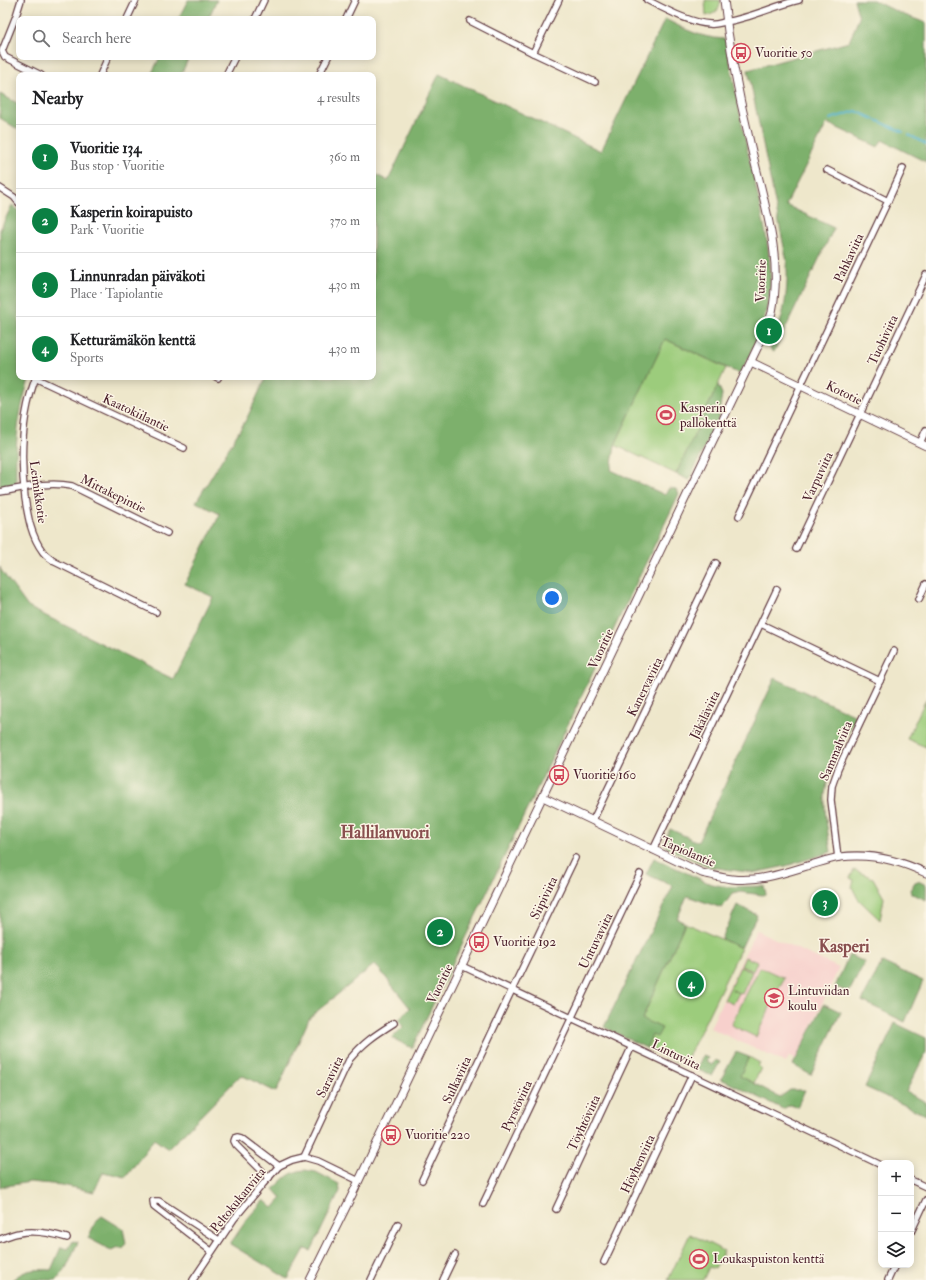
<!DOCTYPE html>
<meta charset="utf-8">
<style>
body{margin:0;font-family:"IM FELL Double Pica",serif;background:#f2f2f2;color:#202124}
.controls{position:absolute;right:12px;bottom:12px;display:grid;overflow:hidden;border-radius:8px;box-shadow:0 2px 10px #0003}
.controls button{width:36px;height:36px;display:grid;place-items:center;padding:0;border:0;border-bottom:1px solid #e0e0e0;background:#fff;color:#202124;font:20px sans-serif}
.you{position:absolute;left:552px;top:598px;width:14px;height:14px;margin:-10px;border:3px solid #fff;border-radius:50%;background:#1a73e8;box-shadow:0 0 0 6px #1a73e833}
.badge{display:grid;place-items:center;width:26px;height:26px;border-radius:50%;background:#0b8043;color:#fff;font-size:13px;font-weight:700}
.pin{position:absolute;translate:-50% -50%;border:2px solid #fff;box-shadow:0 1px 4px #0006}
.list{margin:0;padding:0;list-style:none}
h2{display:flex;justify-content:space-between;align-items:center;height:52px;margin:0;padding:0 16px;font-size:17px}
h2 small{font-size:13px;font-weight:400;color:#757577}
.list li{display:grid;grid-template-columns:26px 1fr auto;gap:12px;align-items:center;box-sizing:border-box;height:64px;padding:0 16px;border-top:1px solid #e0e0e0}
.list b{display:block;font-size:15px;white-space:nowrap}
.list p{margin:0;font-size:13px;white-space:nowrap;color:#757577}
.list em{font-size:13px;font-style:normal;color:#757577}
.icon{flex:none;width:22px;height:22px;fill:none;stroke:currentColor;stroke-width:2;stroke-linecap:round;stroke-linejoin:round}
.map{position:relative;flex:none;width:926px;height:1280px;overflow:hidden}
.search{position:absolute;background:#fff;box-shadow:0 2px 10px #0003;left:16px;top:16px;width:360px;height:44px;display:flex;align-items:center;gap:10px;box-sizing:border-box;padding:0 14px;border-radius:8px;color:#757577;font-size:15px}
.panel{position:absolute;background:#fff;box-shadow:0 2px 10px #0003;left:16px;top:72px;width:360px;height:308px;border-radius:8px}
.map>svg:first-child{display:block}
</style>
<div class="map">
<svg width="926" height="1280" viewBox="0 0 926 1280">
<rect width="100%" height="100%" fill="#fcf5e5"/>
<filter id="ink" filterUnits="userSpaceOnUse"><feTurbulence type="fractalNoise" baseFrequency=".025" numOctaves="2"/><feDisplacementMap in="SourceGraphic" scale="8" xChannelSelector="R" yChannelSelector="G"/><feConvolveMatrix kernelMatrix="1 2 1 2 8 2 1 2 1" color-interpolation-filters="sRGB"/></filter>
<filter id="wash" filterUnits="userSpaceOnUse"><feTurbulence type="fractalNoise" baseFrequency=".012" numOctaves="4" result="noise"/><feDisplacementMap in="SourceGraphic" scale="16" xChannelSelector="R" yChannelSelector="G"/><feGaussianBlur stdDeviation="0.9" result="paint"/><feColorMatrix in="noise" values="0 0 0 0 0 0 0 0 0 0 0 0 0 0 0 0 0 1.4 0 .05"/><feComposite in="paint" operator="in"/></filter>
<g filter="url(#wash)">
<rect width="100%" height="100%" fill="#eee7cb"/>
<path fill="#f7d0cc" d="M756,930L839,968L796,1059L789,1056L786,1063L710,1028Z"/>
<g fill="#9ccc7c" stroke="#737654">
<path d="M705,0H720C721,10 715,14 706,16Z"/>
<path d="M665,339L726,368L676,474L615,445Z"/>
<path d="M926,699V747L907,739Z"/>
<path d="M854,870L873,878L884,898L880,920L858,899L852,887L854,880L850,878Z"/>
<path d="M685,923L741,948L684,1065L646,1048L652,1035L642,1019Z"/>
<path d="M745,957L757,962L753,971L741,966Z"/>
<path d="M740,967L752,972L742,994L732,990L739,993L733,1004L724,1000Z"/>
<path d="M760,967L784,978L756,1037L731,1025Z"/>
<path d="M749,1057L760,1063L758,1066L761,1068L754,1083L739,1076Z"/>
<path d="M690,1234L724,1251L715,1269L709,1267L703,1280H668Z"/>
</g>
<g fill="#7db06c" stroke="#64684c">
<path d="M188,0H217L208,19H178Z"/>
<path d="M854,0H873L902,14L926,23V162L882,140L878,147L827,123L786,205L834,228L774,352L770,349C784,317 788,297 787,262L748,70L849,42L859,18Z"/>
<path d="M665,19C687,30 698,37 724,39L726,41C734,80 740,119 749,157C756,190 765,222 769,256C770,266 771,278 770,289C767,319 754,348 740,374L665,339L615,445L611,470L665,495L669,488L676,489L679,494L412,1048L392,1038L403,1027L399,1020L410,1008L375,964L310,1017L276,1092L241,1075L168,1149L154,1139L126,1177L103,1172L94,1192L62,1185L30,1182L0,1187V567L1,570L28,607L173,679L213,597L185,584L220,514L196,502L247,418L266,377H373V173L388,181L439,74L601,151Z"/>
<path d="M160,57H189L181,75H151Z"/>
<path d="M0,94L19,104V130L0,118Z"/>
<path d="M12,205L19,211V377H30C17,415 15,445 16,484L0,488V230Z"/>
<path d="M718,385L722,394L718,419L689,480L676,474Z"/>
<path d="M775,678L856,716C846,739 828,769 825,794C824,813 828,833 831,852L786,866L753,873L711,867L667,848L664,842L670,829L698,842Z"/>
<path d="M654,858L711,884L728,887L764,886L766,894L762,895L741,892L732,894L722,908L687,896L677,919L685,923L642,1019L662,1028L657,1037L652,1035L646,1048L604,1027L673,886L646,874Z"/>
<path d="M918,881L926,885V900L911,893L910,890L915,882Z"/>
<path d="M737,905L757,915L741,948L722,939Z"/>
<path d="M849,955L865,962L849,992L835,987Z"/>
<path d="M882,962L923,981L905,1022L862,1001Z"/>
<path d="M824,1004L841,1012L811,1075L793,1065Z"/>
<path d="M895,1023L926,1038V1052L906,1092L926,1102V1115L865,1087Z"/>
<path d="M736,1052L749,1057L740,1076L780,1097L790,1090H805L797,1107L790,1105L783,1109L721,1079Z"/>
<path d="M703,1056L708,1058L706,1062L712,1065L715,1060L720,1062L712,1076L696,1069Z"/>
<path d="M305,1170L316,1172L339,1184L340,1191L311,1251L305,1249L288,1279L230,1244L248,1218L264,1200L273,1208L282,1198L274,1189C284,1179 290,1171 305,1170Z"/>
<path d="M102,1216L123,1229L126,1243L123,1248L118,1247L111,1250L88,1238L96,1221Z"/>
<path d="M73,1241L78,1242L66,1268L57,1280H12C26,1269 33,1269 51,1270L61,1247L68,1249Z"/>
</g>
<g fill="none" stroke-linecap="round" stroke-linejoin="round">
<g stroke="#4aafc9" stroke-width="2">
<path d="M830,119L856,111L903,132"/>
<path d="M909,135L926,144"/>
</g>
</g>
</g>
<g filter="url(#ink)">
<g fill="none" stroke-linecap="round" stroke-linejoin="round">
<defs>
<g id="minor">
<path d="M21,0L16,16L2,51L5,57L41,75"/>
<path d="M647,0C665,9 690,23 710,24C715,25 720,23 725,22C751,18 774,6 799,0"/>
<path d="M127,19L136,0"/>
<path d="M255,19L264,0"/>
<path d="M346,19L355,0"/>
<path d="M470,21L533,53L559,0"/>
<path d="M533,53L595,82"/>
<path d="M100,75L108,57"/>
<path d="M226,75L235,57"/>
<path d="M319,75L328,57"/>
<path d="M0,188L14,197L19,203"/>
<path d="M888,201L903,168"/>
<path d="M36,377C21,416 20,457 25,498C28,517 31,536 43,552C46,556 51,559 55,562L156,612"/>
<path d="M216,377L218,378"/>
<path d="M35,378L184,448"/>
<path d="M920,443L926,430"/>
<path d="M0,492C24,488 47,481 72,486L167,533"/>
<path d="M739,516L888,201L827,170"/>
<path d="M796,549L926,275"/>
<path d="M919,599L926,584"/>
<path d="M761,624L880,681"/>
<path d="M593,820L716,563"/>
<path d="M653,850L777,589"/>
<path d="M838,858L831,800L832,786L838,769L894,651"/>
<path d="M462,966L881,1165"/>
<path d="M304,1157L349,1060C364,1042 375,1035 394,1023"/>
<path d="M269,1178L236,1145L234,1141L235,1138L238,1137L242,1138L279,1166"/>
<path d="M422,1180L509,996L575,858"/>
<path d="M911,1180L926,1187"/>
<path d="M483,1204L640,874"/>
<path d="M556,1209L632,1046"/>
<path d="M911,1232L926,1200"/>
<path d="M0,1239C6,1237 12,1234 19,1233C35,1230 51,1233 67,1238"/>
<path d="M211,1251L154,1207L153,1201H159L219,1240"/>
<path d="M604,1262L692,1075"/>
<path d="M193,1280L234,1219L263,1184L279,1166L292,1160L304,1157L318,1161L359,1181"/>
<path d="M371,1280L398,1224"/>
<path d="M443,1280L455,1255"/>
<path d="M888,1280L895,1265"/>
</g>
<g id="tertiary">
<path d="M751,362L926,446"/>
<path d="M543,797L702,873C712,875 722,878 732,879C758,882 784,873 807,866C818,863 829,859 840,857C870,853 899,860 926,873"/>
<path d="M310,1280L352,1195L762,338C765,329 770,320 772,312C784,254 761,194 749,138C738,93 729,46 724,0"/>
</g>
</defs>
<use href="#minor" stroke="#633d43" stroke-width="8"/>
<use href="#tertiary" stroke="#633d43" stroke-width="9"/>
<use href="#minor" stroke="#fff" stroke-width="5.5"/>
<use href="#tertiary" stroke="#fff" stroke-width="7"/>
</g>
</g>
<defs>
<symbol id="bus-ring" viewBox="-11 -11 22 22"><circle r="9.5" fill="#fcf5e5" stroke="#d1495b" stroke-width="1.5"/><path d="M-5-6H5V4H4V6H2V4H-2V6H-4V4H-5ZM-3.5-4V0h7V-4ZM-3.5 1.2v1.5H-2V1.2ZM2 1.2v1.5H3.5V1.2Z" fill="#d1495b"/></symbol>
<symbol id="stadium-ring" viewBox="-11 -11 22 22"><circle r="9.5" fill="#fcf5e5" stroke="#d1495b" stroke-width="1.5"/><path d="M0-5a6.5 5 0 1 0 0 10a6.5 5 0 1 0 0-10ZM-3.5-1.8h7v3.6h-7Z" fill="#d1495b"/></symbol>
<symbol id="school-ring" viewBox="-11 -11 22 22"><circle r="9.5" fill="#fcf5e5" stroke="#d1495b" stroke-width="1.5"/><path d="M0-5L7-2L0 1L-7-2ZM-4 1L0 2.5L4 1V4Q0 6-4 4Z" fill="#d1495b"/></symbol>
</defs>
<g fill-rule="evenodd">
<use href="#bus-ring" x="730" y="42" width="22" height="22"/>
<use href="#stadium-ring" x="655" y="404" width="22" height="22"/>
<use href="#bus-ring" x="548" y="764" width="22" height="22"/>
<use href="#bus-ring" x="468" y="931" width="22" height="22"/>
<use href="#school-ring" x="763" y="987" width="22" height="22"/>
<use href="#bus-ring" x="380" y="1124" width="22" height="22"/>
<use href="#stadium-ring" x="688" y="1248" width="22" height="22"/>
</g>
<g text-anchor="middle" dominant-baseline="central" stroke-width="3" stroke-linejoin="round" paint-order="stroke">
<g font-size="13" fill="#4a1f2b" stroke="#fcf5e5" text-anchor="start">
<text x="755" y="53">Vuoritie 50</text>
<text x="680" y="408">Kasperin<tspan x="680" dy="15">pallokenttä</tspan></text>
<text x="573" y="775">Vuoritie 160</text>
<text x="493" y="942">Vuoritie 192</text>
<text x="788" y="991">Lintuviidan<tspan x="788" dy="15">koulu</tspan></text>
<text x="405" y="1135">Vuoritie 220</text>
<text x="713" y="1259">Loukaspuiston kenttä</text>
</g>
<g font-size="13" fill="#4a1f2b" stroke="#fcf5e5">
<text transform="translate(849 258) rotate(-65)">Pahkaviita</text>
<text transform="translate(761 281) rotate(-88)">Vuoritie</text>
<text transform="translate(883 340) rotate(-65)">Tuohiviita</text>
<text transform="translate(844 393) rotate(26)">Kototie</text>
<text transform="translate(136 413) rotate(25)">Kaatokiilantie</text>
<text transform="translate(818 477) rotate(-65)">Varpuviita</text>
<text transform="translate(38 492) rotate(82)">Leimikkotie</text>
<text transform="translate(113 494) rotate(26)">Mittakepintie</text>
<text transform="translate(601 649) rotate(-65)">Vuoritie</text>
<text transform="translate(645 687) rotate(-64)">Kanervaviita</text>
<text transform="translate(705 715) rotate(-64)">Jäkäläviita</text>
<text transform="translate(836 751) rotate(-67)">Sammalviita</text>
<text transform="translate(688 852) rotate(23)">Tapiolantie</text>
<text transform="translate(544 898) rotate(-64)">Siipiviita</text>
<text transform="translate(596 941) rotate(-64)">Untuvaviita</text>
<text transform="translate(440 984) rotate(-64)">Vuoritie</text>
<text transform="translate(676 1055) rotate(26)">Lintuviita</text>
<text transform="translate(330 1077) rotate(-64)">Saraviita</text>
<text transform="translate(457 1080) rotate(-65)">Sulkaviita</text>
<text transform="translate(517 1106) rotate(-65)">Pyrstöviita</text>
<text transform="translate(584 1123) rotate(-65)">Töyhtöviita</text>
<text transform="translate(638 1164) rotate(-65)">Höyhenviita</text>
<text transform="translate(238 1200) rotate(-51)">Peltokukanviita</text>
</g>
<g font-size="17" font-weight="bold" fill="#894f4f" stroke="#fcf5e5">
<text x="385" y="832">Hallilanvuori</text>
<text x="844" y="946">Kasperi</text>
</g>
</g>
</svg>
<div class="controls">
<button>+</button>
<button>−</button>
<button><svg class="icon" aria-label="layers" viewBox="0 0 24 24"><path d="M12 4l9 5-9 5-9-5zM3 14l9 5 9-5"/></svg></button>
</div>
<div class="you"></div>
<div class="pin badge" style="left:769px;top:331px">1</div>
<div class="pin badge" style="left:440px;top:932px">2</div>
<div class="pin badge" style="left:825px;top:903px">3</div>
<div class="pin badge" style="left:691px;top:984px">4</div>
<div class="search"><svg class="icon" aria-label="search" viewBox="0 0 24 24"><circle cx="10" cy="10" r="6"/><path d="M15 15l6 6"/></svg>Search here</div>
<section class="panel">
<h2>Nearby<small>4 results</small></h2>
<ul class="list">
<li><span class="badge">1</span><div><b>Vuoritie 134</b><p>Bus stop · Vuoritie</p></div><em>360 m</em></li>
<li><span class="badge">2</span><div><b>Kasperin koirapuisto</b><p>Park · Vuoritie</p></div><em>370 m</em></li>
<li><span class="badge">3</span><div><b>Linnunradan päiväkoti</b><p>Place · Tapiolantie</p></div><em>430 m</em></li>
<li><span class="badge">4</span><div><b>Ketturämäkön kenttä</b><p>Sports</p></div><em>430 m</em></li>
</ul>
</section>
</div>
